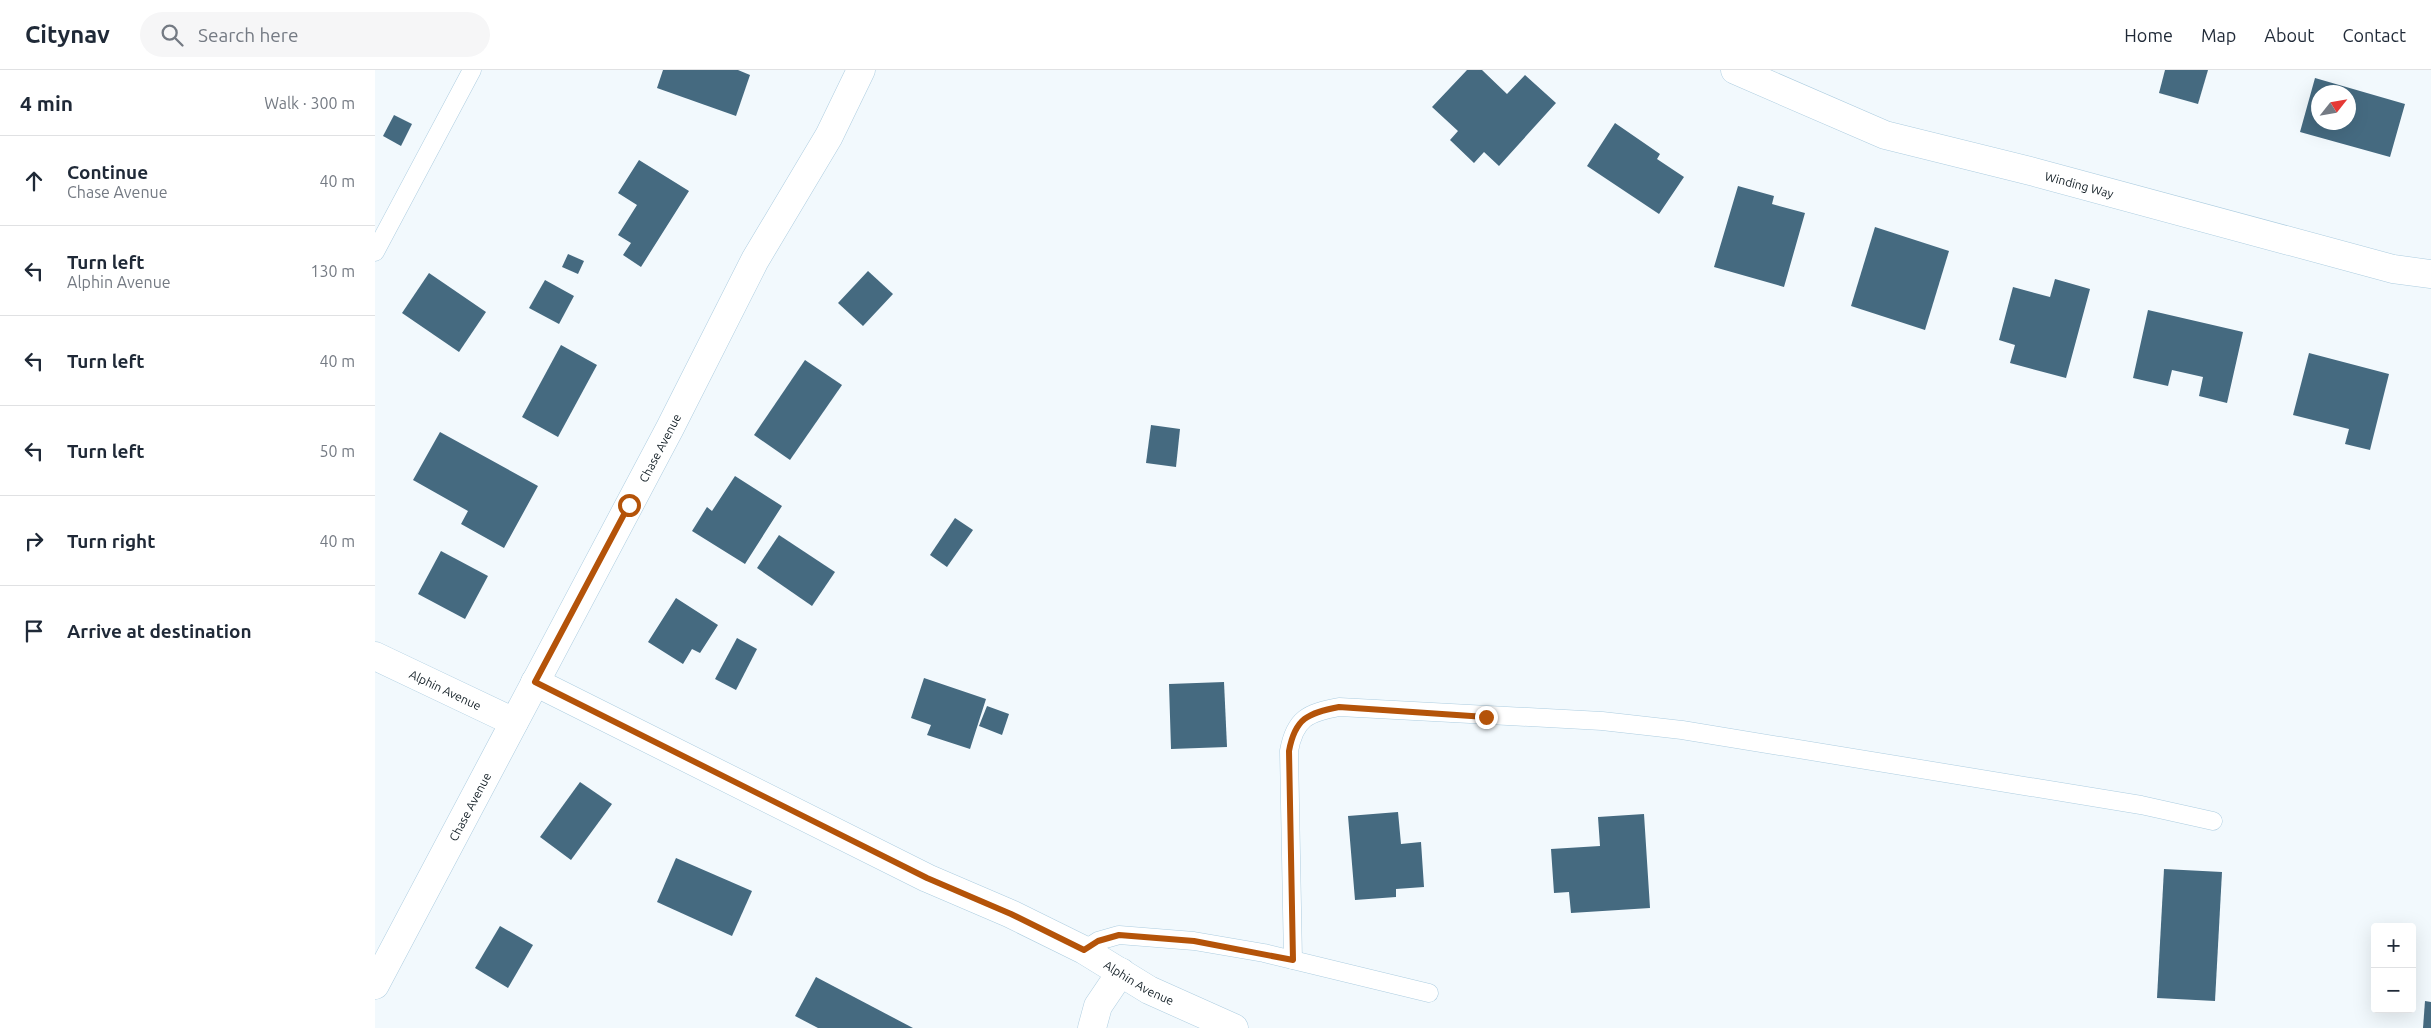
<!DOCTYPE html>
<meta charset="utf-8">
<style>
body{margin:0;font-family:Ubuntu,sans-serif;background:#f6f6f7;color:#1f2937}
.controls{position:absolute;right:15px;bottom:15px;display:grid;overflow:hidden;border-radius:5px;box-shadow:0 5px 20px #0002}
.controls button{width:45px;height:45px;display:grid;place-items:center;padding:0;border:0;border-bottom:1px solid #e0e1e3;background:#fff;color:#1f2937;font:25px sans-serif}
.compass{position:absolute;left:1936px;top:15px;width:45px;height:45px;border-radius:50%;background:#fff;box-shadow:0 5px 20px #0002;rotate:59deg}
.stop{position:absolute;width:15px;height:15px;margin:-11px;border:4px solid #b45309;border-radius:50%;background:#fff}
.stop.end{background:#b45309;border-color:#fff;box-shadow:0 1px 5px #0008}
.list{margin:0;padding:0;list-style:none}
h2{display:flex;justify-content:space-between;align-items:center;height:65px;margin:0;padding:0 20px;font-size:21px}
h2 small{font-size:16px;font-weight:400;color:#747a83}
.list li{display:grid;grid-template-columns:32px 1fr auto;gap:15px;align-items:center;box-sizing:border-box;height:90px;padding:0 20px;border-top:1px solid #e0e1e3}
.list b{display:block;font-size:19px;white-space:nowrap}
.list p{margin:0;font-size:16px;white-space:nowrap;color:#747a83}
.list em{font-size:16px;font-style:normal;color:#747a83}
.icon{flex:none;width:28px;height:28px;fill:none;stroke:currentColor;stroke-width:2;stroke-linecap:round;stroke-linejoin:round}
.map{position:relative;flex:none;width:2056px;height:958px;overflow:hidden}
header{display:flex;align-items:center;gap:30px;box-sizing:border-box;height:70px;padding:0 25px;background:#fff;border-bottom:1px solid #e0e1e3}
header strong{font-size:24px}
nav{display:flex;gap:28px;margin-inline-start:auto;font-size:18px}
.search{width:350px;height:45px;background:#f6f6f7;display:flex;align-items:center;gap:12px;box-sizing:border-box;padding:0 18px;border-radius:28px;color:#747a83;font-size:19px}
main{display:flex}
aside{flex:1;background:#fff}
.map>svg:first-child{display:block}
</style>
<header>
<strong>Citynav</strong>
<div class="search"><svg class="icon" aria-label="search" viewBox="0 0 24 24"><circle cx="10" cy="10" r="6"/><path d="M15 15l6 6"/></svg>Search here</div>
<nav><a>Home</a><a>Map</a><a>About</a><a>Contact</a></nav>
</header>
<main>
<aside>
<h2>4 min<small>Walk · 300 m</small></h2>
<ul class="list">
<li><svg class="icon" aria-label="ahead" viewBox="0 0 24 24"><path d="M12 20V5M6 11l6-6 6 6"/></svg><div><b>Continue</b><p>Chase Avenue</p></div><em>40 m</em></li>
<li><svg class="icon" aria-label="left" viewBox="0 0 24 24"><path d="M17 20v-9H6M10 6l-5 5 5 5"/></svg><div><b>Turn left</b><p>Alphin Avenue</p></div><em>130 m</em></li>
<li><svg class="icon" aria-label="left" viewBox="0 0 24 24"><path d="M17 20v-9H6M10 6l-5 5 5 5"/></svg><div><b>Turn left</b></div><em>40 m</em></li>
<li><svg class="icon" aria-label="left" viewBox="0 0 24 24"><path d="M17 20v-9H6M10 6l-5 5 5 5"/></svg><div><b>Turn left</b></div><em>50 m</em></li>
<li><svg class="icon" aria-label="right" viewBox="0 0 24 24"><path d="M7 20v-9h11M14 6l5 5-5 5"/></svg><div><b>Turn right</b></div><em>40 m</em></li>
<li><svg class="icon" aria-label="arrive" viewBox="0 0 24 24"><path d="M6 21V4h12l-3 4 3 4H6"/></svg><div><b>Arrive at destination</b></div></li>
</ul>
</aside>
<div class="map">
<svg width="2056" height="958" viewBox="0 0 2056 958">
<rect width="100%" height="100%" fill="#f2f9fd"/>
<g fill="#456a80" fill-rule="evenodd">
<path d="M288,0H363L375,5L361,46L282,18Z"/>
<path d="M1092,0H1107L1132,24L1150,5L1181,33L1124,96L1109,82L1099,93L1075,70L1083,61L1057,37Z"/>
<path d="M1790,0H1833L1823,34L1784,23Z"/>
<path d="M1940,8L2030,34L2015,87L1925,62ZM1944,22H1974V52H1944Z"/>
<path d="M19,45L37,54L26,76L8,66Z"/>
<path d="M1240,53L1285,84L1282,89L1309,107L1284,144L1212,96Z"/>
<path d="M264,90L314,121L266,197L248,185L256,173L243,165L262,135L243,123Z"/>
<path d="M1363,116L1399,126L1397,134L1430,143L1409,217L1339,197Z"/>
<path d="M1500,157L1574,181L1550,260L1476,236Z"/>
<path d="M193,184L209,191L203,204L187,197Z"/>
<path d="M493,201L518,224L488,256L463,233Z"/>
<path d="M54,203L111,242L84,282L27,243Z"/>
<path d="M1680,209L1715,219L1691,308L1635,293L1640,275L1624,270L1638,217L1675,227Z"/>
<path d="M170,210L199,226L184,254L154,238Z"/>
<path d="M1773,240L1868,262L1852,333L1824,326L1828,307L1797,300L1793,316L1758,308Z"/>
<path d="M186,275L222,295L183,367L147,347Z"/>
<path d="M1934,283L2014,304L1995,380L1970,374L1974,359L1918,345Z"/>
<path d="M430,290L467,315L415,390L379,365Z"/>
<path d="M776,355L805,359L801,397L771,393Z"/>
<path d="M65,362L163,416L129,478L86,454L93,441L38,410Z"/>
<path d="M360,406L407,436L370,494L317,461L332,437L337,441Z"/>
<path d="M580,448L598,460L572,497L555,485Z"/>
<path d="M404,465L460,502L437,536L382,498Z"/>
<path d="M66,481L113,506L90,549L43,524Z"/>
<path d="M301,528L343,555L325,583L317,579L308,594L273,572Z"/>
<path d="M362,568L382,579L361,620L340,609Z"/>
<path d="M549,608L611,629L595,679L552,665L556,655L536,648Z"/>
<path d="M849,612L852,677L796,679L794,614Z"/>
<path d="M612,636L634,644L627,665L604,656Z"/>
<path d="M205,712L237,734L196,790L165,767Z"/>
<path d="M1023,742L1026,774L1046,772L1049,817L1021,819V827L980,830L973,746Z"/>
<path d="M1269,744L1275,838L1196,843L1194,822L1179,823L1176,779L1225,776L1223,747Z"/>
<path d="M301,788L377,821L357,866L282,832Z"/>
<path d="M1789,799L1847,802L1840,931L1782,928Z"/>
<path d="M125,856L158,875L133,918L100,898Z"/>
<path d="M441,907L538,958H443L420,946Z"/>
<path d="M2050,931L2056,932V958H2048Z"/>
</g>
<g fill="none" stroke-linecap="round" stroke-linejoin="round">
<defs>
<g id="service">
<path d="M0,182L97,0"/>
<path d="M709,880L723,871L744,865L819,871L889,883L1054,923"/>
<path d="M918,890L914,681C920,648 933,643 964,637L1227,651L1307,660L1766,735L1838,751"/>
</g>
<g id="minor">
<path id="s1" d="M1360,0L1510,65L1659,102L2018,199L2056,204"/>
<path id="s2" d="M0,586L139,652"/>
<path id="s3" d="M160,612L552,808L636,844L709,880L774,920L859,958"/>
<path id="s4" d="M0,915L295,358L380,190L454,66L486,0"/>
<path d="M717,958L723,936L746,902"/>
</g>
</defs>
<use href="#service" stroke="#adcde0" stroke-width="19"/>
<use href="#minor" stroke="#adcde0" stroke-width="29"/>
<use href="#service" stroke="#fff" stroke-width="18"/>
<use href="#minor" stroke="#fff" stroke-width="28"/>
</g>
<g fill="none" stroke-linecap="round" stroke-linejoin="round">
<path stroke="#b45309" stroke-width="6" d="M254,435L160,612L552,808L636,844L709,880L723,871L744,865L819,871L918,890L914,681C920,648 933,643 964,637L1111,647"/>
</g>
<g text-anchor="middle" dominant-baseline="central" stroke-width="5" stroke-linejoin="round" paint-order="stroke">
<g font-size="12" fill="#101c23" stroke="#fff">
<text stroke="none"><textPath href="#s1" startOffset="364">Winding Way</textPath></text>
<text stroke="none"><textPath href="#s4" startOffset="608">Chase Avenue</textPath></text>
<text stroke="none"><textPath href="#s2" startOffset="78">Alphin Avenue</textPath></text>
<text stroke="none"><textPath href="#s4" startOffset="202">Chase Avenue</textPath></text>
<text stroke="none"><textPath href="#s3" startOffset="675">Alphin Avenue</textPath></text>
</g>
</g>
</svg>
<div class="controls">
<button>+</button>
<button>−</button>
</div>
<svg class="compass" viewBox="-18 -18 36 36"><path d="M0-13l5 13h-10z" fill="#e53935"/><path d="M0 13l5-13h-10z" fill="#747a83"/></svg>
<div class="stop" style="left:254px;top:435px"></div>
<div class="stop end" style="left:1111px;top:647px"></div>
</div>
</main>
